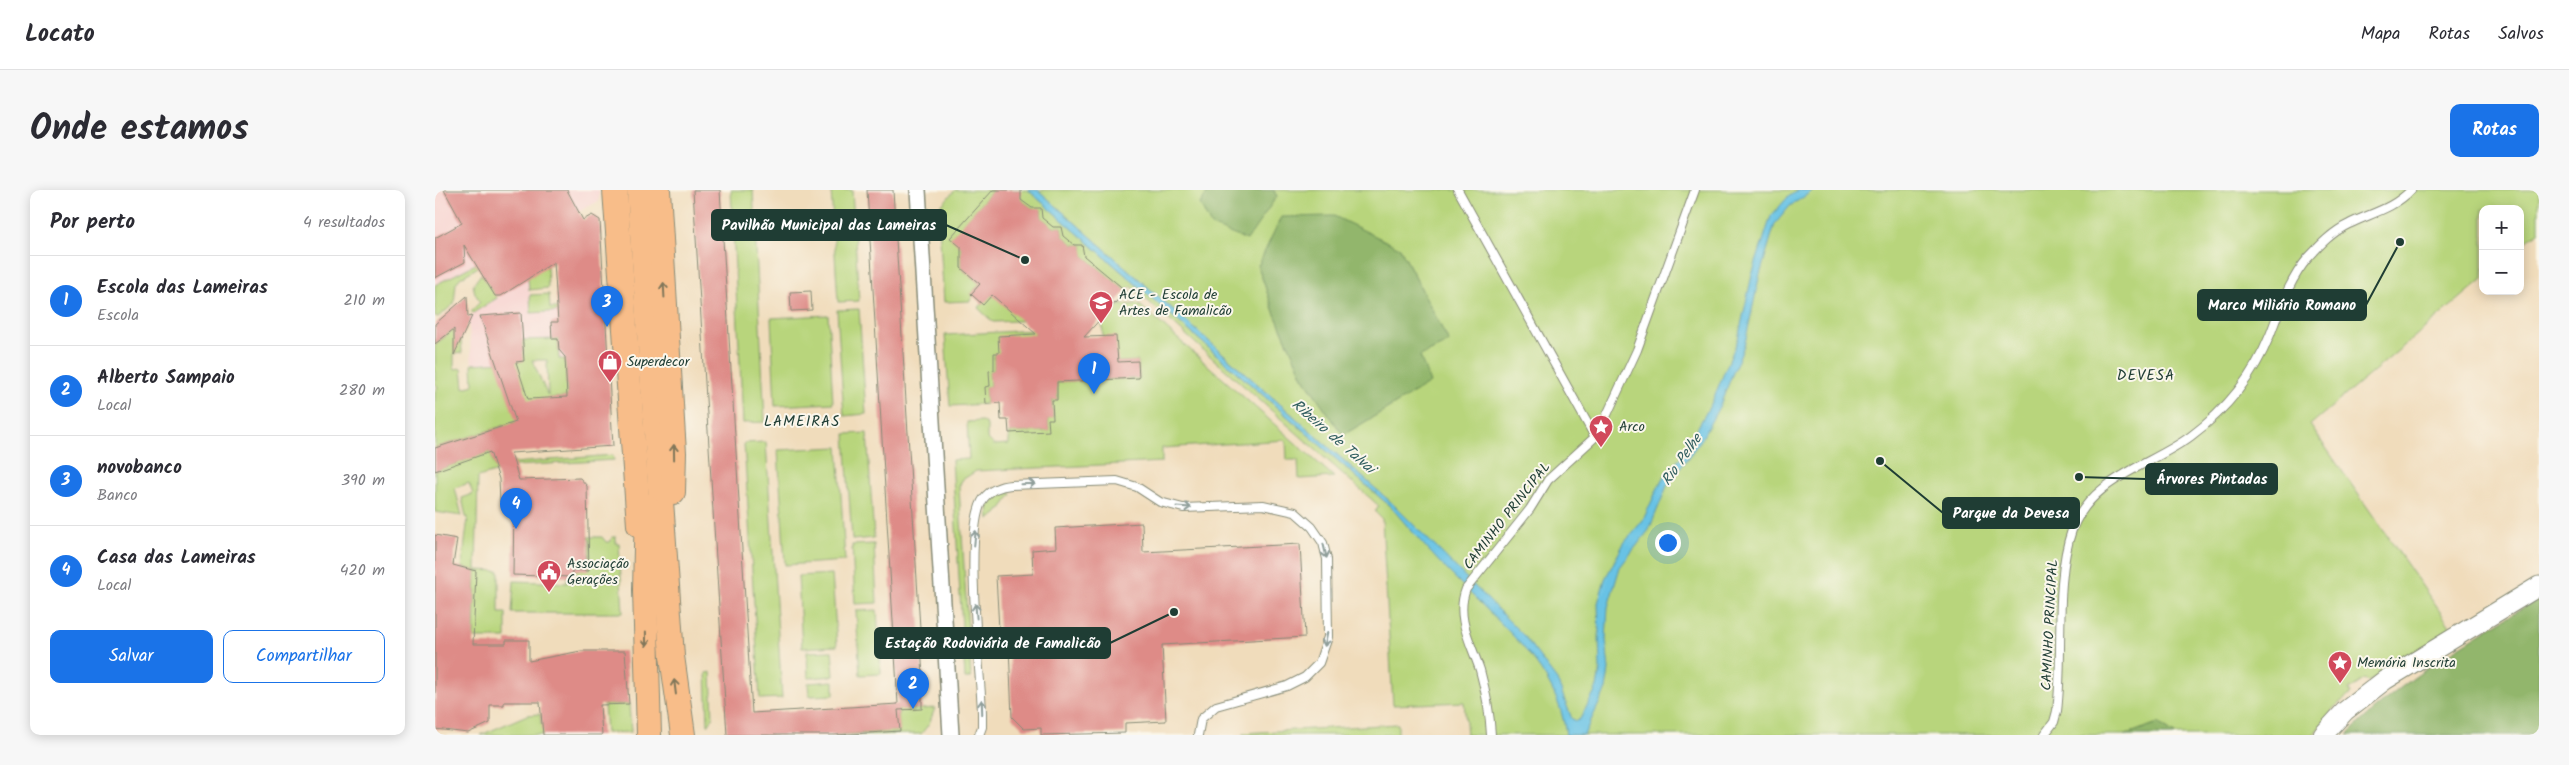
<!DOCTYPE html>
<html lang="pt">
<meta charset="utf-8">
<style>
body{margin:0;font-family:Kalam,sans-serif;background:#f7f7f7;color:#2b2b33}
.controls{position:absolute;right:15px;top:15px;display:grid;overflow:hidden;border-radius:10px;box-shadow:0 2px 12px #0003}
.controls button{width:45px;height:45px;display:grid;place-items:center;padding:0;border:0;border-bottom:1px solid #e1e1e2;background:#fff;color:#2b2b33;font:25px sans-serif}
.you{position:absolute;left:1232px;top:352px;width:18px;height:18px;margin:-12px;border:4px solid #fff;border-radius:50%;background:#1a73e8;box-shadow:0 0 0 8px #1a73e833}
.badge{display:grid;place-items:center;width:32px;height:32px;border-radius:50%;background:#1a73e8;color:#fff;font-size:16px;font-weight:700}
.pin{position:absolute;translate:-50% -41px;filter:drop-shadow(0 1px 2px #0008)}
.pin::after{content:'';position:absolute;top:26px;width:18px;height:15px;background:inherit;clip-path:polygon(0 0,100% 0,50% 100%)}
.list{margin:0;padding:0;list-style:none}
h2{display:flex;justify-content:space-between;align-items:center;height:65px;margin:0;padding:0 20px;font-size:21px}
h2 small{font-size:16px;font-weight:400;color:#7c7c81}
.list li{display:grid;grid-template-columns:32px 1fr auto;gap:15px;align-items:center;box-sizing:border-box;height:90px;padding:0 20px;border-top:1px solid #e1e1e2}
.list b{display:block;font-size:19px;white-space:nowrap}
.list p{margin:0;font-size:16px;white-space:nowrap;color:#7c7c81}
.list em{font-size:16px;font-style:normal;color:#7c7c81}
.actions{display:flex;gap:10px;padding:15px 20px}
.actions a{flex:1;padding:11px 0;border:1px solid #1a73e8;border-radius:10px;text-align:center;font-size:18px;color:#1a73e8}
.actions .main{background:#1a73e8;color:#fff}
.map{position:relative;flex:none;width:2104px;height:545px;overflow:hidden;border-radius:10px}
header{display:flex;align-items:center;gap:30px;box-sizing:border-box;height:70px;padding:0 25px;background:#fff;border-bottom:1px solid #e1e1e2}
header strong{font-size:24px}
nav{display:flex;gap:28px;margin-inline-start:auto;font-size:18px}
.intro{display:flex;align-items:center;justify-content:space-between;box-sizing:border-box;height:120px;padding:0 30px}
h1{margin:0;font-size:35px}
.button{padding:12px 22px;border-radius:10px;background:#1a73e8;color:#fff;font-size:18px;font-weight:700}
main{display:flex;gap:30px;padding:0 30px}
aside{flex:1;background:#fff;border-radius:10px;box-shadow:0 2px 12px #0003}
.map>svg:first-child{display:block}
</style>
<header>
<strong>Locato</strong>
<nav><a>Mapa</a><a>Rotas</a><a>Salvos</a></nav>
</header>
<div class="intro"><h1>Onde estamos</h1><a class="button">Rotas</a></div>
<main>
<aside>
<h2>Por perto<small>4 resultados</small></h2>
<ul class="list">
<li><span class="badge">1</span><div><b>Escola das Lameiras</b><p>Escola</p></div><em>210 m</em></li>
<li><span class="badge">2</span><div><b>Alberto Sampaio</b><p>Local</p></div><em>280 m</em></li>
<li><span class="badge">3</span><div><b>novobanco</b><p>Banco</p></div><em>390 m</em></li>
<li><span class="badge">4</span><div><b>Casa das Lameiras</b><p>Local</p></div><em>420 m</em></li>
</ul>
<div class="actions"><a class="main">Salvar</a><a>Compartilhar</a></div>
</aside>
<div class="map">
<svg width="2104" height="545" viewBox="0 0 2104 545">
<rect width="100%" height="100%" fill="#fbf7ec"/>
<filter id="ink" filterUnits="userSpaceOnUse"><feTurbulence type="fractalNoise" baseFrequency=".02" numOctaves="2"/><feDisplacementMap in="SourceGraphic" scale="10" xChannelSelector="R" yChannelSelector="G"/><feConvolveMatrix kernelMatrix="1 2 1 2 8 2 1 2 1" color-interpolation-filters="sRGB"/></filter>
<filter id="wash" filterUnits="userSpaceOnUse"><feTurbulence type="fractalNoise" baseFrequency=".0096" numOctaves="4" result="noise"/><feDisplacementMap in="SourceGraphic" scale="20" xChannelSelector="R" yChannelSelector="G"/><feGaussianBlur stdDeviation="1.12" result="paint"/><feColorMatrix in="noise" values="0 0 0 0 0 0 0 0 0 0 0 0 0 0 0 0 0 1.4 0 .05"/><feComposite in="paint" operator="in"/></filter>
<g filter="url(#wash)">
<rect width="100%" height="100%" fill="#f0dcbb"/>
<g fill="#f7d0ce">
<path d="M0,0H164V11L0,95Z"/>
<path d="M93,88L97,123L170,119L173,166L37,174L33,127Z"/>
</g>
<g fill="#b8d57c" stroke="#6c8958" fill-rule="evenodd">
<path d="M296,0H318L330,232L308,233Z"/>
<path d="M396,0H417L424,111L403,112Z"/>
<path d="M520,0H558L516,48L526,57V78L545,94L536,104L538,106L535,111L509,112L503,19Z"/>
<path d="M574,0H593L956,317L958,314L603,0H774L765,14L842,6L838,0H2104V41L2085,57V19H2048V89L1875,235L2017,439L1933,492L1930,489L1914,500L1916,504L1903,514L1878,545H1741L1723,533L1690,545H1032L1029,512L958,515L947,329L940,322L944,316L696,96L691,101L648,65L647,55H639L628,46L626,37H618L607,28L606,19L597,18L586,10L585,0ZM965,58L1014,152L985,166L970,208L908,245L868,187L839,122L823,76L832,60Z"/>
<path d="M62,63L63,65L25,88L21,93L19,114L3,127L0,126V95Z"/>
<path d="M116,64L117,74L112,75L113,98L94,100L93,88Z"/>
<path d="M46,84L62,108L38,123L36,121L45,112L40,103L38,95Z"/>
<path d="M114,104L115,118H128V121L96,123L95,105Z"/>
<path d="M557,105L606,130L558,132L543,118Z"/>
<path d="M661,108L678,121L684,115L702,114L707,117L899,287L864,289L863,270H852L851,250L727,258V272L541,281L527,290L524,297L536,488H530L517,270L534,269L532,232L547,231L552,235V248L559,255L574,254V243L614,241L613,229L618,228L617,210H622V192L704,188L703,171L683,172L668,147L666,114Z"/>
<path d="M424,119L431,224L409,226L402,120Z"/>
<path d="M393,125L398,213L340,216L336,128Z"/>
<path d="M25,134L27,163L19,164V179L27,178L29,198L38,195L37,174L88,171V150L123,149L124,169H130L132,207L114,208V221L0,258V201L3,197L0,193V155ZM97,170H112L113,206Z"/>
<path d="M601,140V144L564,163L559,164V180L554,181L555,196L550,197L551,214L515,216L510,145Z"/>
<path d="M432,243L439,348L417,350L410,244Z"/>
<path d="M331,252L347,508L325,509L309,253Z"/>
<path d="M403,257L410,371L350,375L343,260Z"/>
<path d="M55,262L61,279L79,273L178,265L179,270L80,276L43,287L41,380L64,381V423H71V448H39L41,381L27,377L33,327H31L27,308L38,304L34,293L20,298L27,326L0,322V281Z"/>
<path d="M571,300L577,304L562,324L554,329L553,317L566,302Z"/>
<path d="M153,347H167L171,352H175L177,347H181V354H184L188,423H77L79,391L132,393V387L137,386V380H154L155,351Z"/>
<path d="M439,354L442,413L420,414L417,355Z"/>
<path d="M397,384L402,456L367,458L363,386Z"/>
<path d="M442,420L446,484L425,485L421,421Z"/>
<path d="M397,461L399,486L373,488L372,462Z"/>
<path d="M276,482L278,528L273,535L271,483Z"/>
<path d="M399,491V505L374,506L373,493Z"/>
<path d="M194,514L196,542L171,543L169,515Z"/>
<path d="M463,514L471,520L500,518L494,534L486,544L400,545L464,541Z"/>
<path d="M105,524L106,534L120,533L108,545H46L92,525Z"/>
<path d="M963,534V545H808V543Z"/>
</g>
<g fill="#92b66c" stroke="#587a50">
<path d="M774,0H838L842,6L812,50L776,36L765,14Z"/>
<path d="M899,26L965,58L1014,152L985,166L995,193L908,245L868,187L839,122L823,76L846,27Z"/>
<path d="M2104,408V545H1912C1968,488 2036,449 2104,408Z"/>
<path d="M1723,533L1741,545H1690Z"/>
</g>
<path fill="#67c2e5" stroke="#43808c" d="M593,0H603L958,314L1089,446L1122,490L1137,529L1142,531L1145,529L1162,497L1165,480L1163,413L1170,389L1189,353L1208,330L1227,289L1246,267L1277,212L1303,149L1317,85L1336,26L1353,7L1363,0H1379L1355,16L1340,34L1324,88L1310,153L1285,215L1266,250L1232,296L1214,340L1185,377L1173,417L1171,449L1174,480L1171,499L1149,545H1131C1123,479 1070,439 1026,394C1001,370 979,344 956,317Z"/>
<g id="blocks">
<g fill="#de8b87">
<path d="M9,0H132L148,30L157,25L165,30L178,256L76,263L84,290L145,288L152,296L154,381L137,380V387L78,385L79,311L65,312L64,289L55,262L0,281V258L81,232L45,126L86,123L89,171L81,172L93,209L132,207L130,167L124,160L123,149H117L116,132H123L119,72L66,106H60L29,55L30,72L0,88V48L27,33Z"/>
<path d="M258,0H285L317,523L463,514L432,0H458L489,503H487V519L463,520L465,541L400,545H292Z"/>
<path d="M558,0H586V10L597,18H606L607,28L618,37H626L628,46L639,55H647L649,66L691,101L649,147L681,146L683,172L703,171L704,188L622,192V210H617L618,229H613L614,241L574,243L573,230H566L565,213L551,214L550,197L555,196L554,181L559,180V163H564L563,146L601,144L557,105L548,115L536,104L545,94L526,78V57L515,48Z"/>
<path d="M376,101L377,120L356,121L355,102Z"/>
<path d="M32,106L33,127L37,126L19,165V139L0,154V134Z"/>
<path d="M707,333L708,362L865,354L870,447L727,455L731,531L690,533V543L606,545V538L589,539L577,527L574,457H565L561,386L598,384L597,360L621,358L620,338Z"/>
<path d="M0,345L22,349L18,375L41,381L38,454H71V450H94V471L146,461H190L194,514L165,515L167,545H108L105,512H69V515H55V533L33,543L0,539Z"/>
</g>
</g>
</g>
<g filter="url(#ink)">
<use href="#blocks" fill-opacity="0" stroke="#888c78" stroke-width="1"/>
<g fill="none" stroke-linecap="round" stroke-linejoin="round">
<defs>
<g id="service">
<path d="M1023,0L1160,247"/>
<path d="M544,545L547,537V523C546,482 527,336 549,308C556,299 565,296 576,295L682,291L702,297L725,312L748,318L828,315L860,322L877,337L888,353L892,369L893,447L884,473L870,487L852,496L781,516L766,529L763,545"/>
<path d="M1056,545C1055,523 1051,502 1045,480C1036,453 1020,427 1031,399L1095,319L1113,290L1160,247L1170,229L1202,160L1260,0"/>
<path d="M1609,545L1619,532L1622,521C1629,466 1619,391 1637,340C1657,287 1716,276 1756,246C1791,220 1819,185 1835,145C1845,119 1854,90 1873,68C1885,55 1897,42 1914,34C1936,23 1958,19 1976,0"/>
</g>
<path id="minor" d="M483,0L516,545"/>
<path id="tertiary" d="M1888,545L1910,521L1950,490L2104,396"/>
<g id="primary">
<path d="M180,0L204,335"/>
<path d="M204,0L237,466L248,545"/>
<path d="M223,0L239,263L238,302"/>
<path d="M212,316L210,400L214,545"/>
</g>
</defs>
<use href="#service" stroke="#888c78" stroke-width="10"/>
<use href="#minor" stroke="#888c78" stroke-width="18"/>
<use href="#tertiary" stroke="#888c78" stroke-width="21"/>
<use href="#primary" stroke="#888c78" stroke-width="26"/>
<use href="#service" stroke="#fff" stroke-width="8"/>
<use href="#minor" stroke="#fff" stroke-width="15"/>
<use href="#tertiary" stroke="#fff" stroke-width="19"/>
<use href="#primary" stroke="#f8bd89" stroke-width="24"/>
</g>
<defs><path id="oneway-shaft" d="M-6 0H5M1.5-3L5.5 0L1.5 3" fill="none" stroke-width="1.6" stroke-linecap="round" stroke-linejoin="round" transform="scale(1.25)"/></defs>
<g stroke="#81775a">
<use href="#oneway-shaft" transform="translate(229 100) rotate(-93)"/>
<use href="#oneway-shaft" transform="translate(239 262) rotate(-91)"/>
<use href="#oneway-shaft" transform="translate(211 449) rotate(89)"/>
<use href="#oneway-shaft" transform="translate(240 497) rotate(-97)"/>
</g>
<g stroke="#8f9e9a">
<use href="#oneway-shaft" transform="translate(593 294) rotate(-2)"/>
<use href="#oneway-shaft" transform="translate(749 317) rotate(4)"/>
<use href="#oneway-shaft" transform="translate(540 348) rotate(-84)"/>
<use href="#oneway-shaft" transform="translate(890 361) rotate(77)"/>
<use href="#oneway-shaft" transform="translate(541 421) rotate(-95)"/>
<use href="#oneway-shaft" transform="translate(891 449) rotate(101)"/>
<use href="#oneway-shaft" transform="translate(547 517) rotate(-92)"/>
</g>
</g>
<defs>
<symbol id="school-pin" viewBox="-11 -11 22 30"><path d="M0 17L-7.5 6A9.5 9.5 0 1 1 7.5 6Z" fill="#d1495b" stroke="#fbf7ec"/><path d="M0-5L7-2L0 1L-7-2ZM-4 1L0 2.5L4 1V4Q0 6-4 4Z" fill="#fff"/></symbol>
<symbol id="shop-pin" viewBox="-11 -11 22 30"><path d="M0 17L-7.5 6A9.5 9.5 0 1 1 7.5 6Z" fill="#d1495b" stroke="#fbf7ec"/><path d="M-5-2.5h2.3a2.7 3.5 0 0 1 5.4 0H5L5.5 6h-11ZM-1.5-2.5h3a1.5 2.3 0 0 0-3 0Z" fill="#fff"/></symbol>
<symbol id="sight-pin" viewBox="-11 -11 22 30"><path d="M0 17L-7.5 6A9.5 9.5 0 1 1 7.5 6Z" fill="#d1495b" stroke="#fbf7ec"/><path d="M0-6L1.8-2.2L6-1.7L2.9 1.2L3.7 5.4L0 3.3L-3.7 5.4L-2.9 1.2L-6-1.7L-1.8-2.2Z" fill="#fff"/></symbol>
<symbol id="civic-pin" viewBox="-11 -11 22 30"><path d="M0 17L-7.5 6A9.5 9.5 0 1 1 7.5 6Z" fill="#d1495b" stroke="#fbf7ec"/><path d="M-.6-6.5H3V-4.5H.6V-3L4-1V1h2V6H-6V1h2V-1L-.6-3ZM-1.2 2.5V6h2.4V2.5Z" fill="#fff"/></symbol>
</defs>
<g fill-rule="evenodd">
<use href="#school-pin" x="652" y="99" width="28" height="38"/>
<use href="#shop-pin" x="161" y="158" width="28" height="38"/>
<use href="#sight-pin" x="1152" y="223" width="28" height="38"/>
<use href="#civic-pin" x="100" y="368" width="28" height="38"/>
<use href="#sight-pin" x="1891" y="459" width="28" height="38"/>
</g>
<g text-anchor="middle" dominant-baseline="central" stroke-width="4" stroke-linejoin="round" paint-order="stroke">
<g font-size="14" fill="#1f3d34" stroke="#fbf7ec" text-anchor="start">
<text x="684" y="105">ACE - Escola de<tspan x="684" dy="16">Artes de Famalicão</tspan></text>
<text x="192" y="172">Superdecor</text>
<text x="1184" y="237">Arco</text>
<text x="132" y="374">Associação<tspan x="132" dy="16">Gerações</tspan></text>
<text x="1922" y="473">Memória Inscrita</text>
</g>
<g font-size="14" fill="#1f3d34" stroke="#fbf7ec">
<text transform="translate(1072 326) rotate(-52)">CAMINHO PRINCIPAL</text>
<text transform="translate(1615 435) rotate(-87)">CAMINHO PRINCIPAL</text>
</g>
<g font-size="15" letter-spacing="1" fill="#1f3d34" stroke="#fbf7ec">
<text x="1711" y="186">DEVESA</text>
<text x="367" y="232">LAMEIRAS</text>
</g>
<g font-size="15" font-style="italic" fill="#315e60" stroke="#fbf7ec">
<text transform="translate(898 247) rotate(41)">Ribeiro de Talvai</text>
<text transform="translate(1247 270) rotate(-55)">Rio Pelhe</text>
</g>
</g>
<path fill="none" stroke="#1f3d34" stroke-width="2" d="M590 70L511 35M1965 52L1931 115M1644 287L1711 289M1445 271L1508 323M739 422L675 453"/>
<g fill="#1f3d34" stroke="#fbf7ec" stroke-width="2">
<circle cx="590" cy="70" r="5"/>
<circle cx="1965" cy="52" r="5"/>
<circle cx="1644" cy="287" r="5"/>
<circle cx="1445" cy="271" r="5"/>
<circle cx="739" cy="422" r="5"/>
</g>
<g fill="#1f3d34" stroke="#1f3d34" stroke-width="2">
<rect x="277" y="20" width="234" height="30" rx="5"/>
<rect x="1763" y="100" width="168" height="30" rx="5"/>
<rect x="1711" y="274" width="131" height="30" rx="5"/>
<rect x="1508" y="308" width="136" height="30" rx="5"/>
<rect x="440" y="438" width="235" height="30" rx="5"/>
</g>
<g font-size="15" text-anchor="middle" font-weight="bold" fill="#fff">
<text x="394" y="40">Pavilhão Municipal das Lameiras</text>
<text x="1847" y="120">Marco Miliário Romano</text>
<text x="1777" y="294">Árvores Pintadas</text>
<text x="1576" y="328">Parque da Devesa</text>
<text x="558" y="458">Estação Rodoviária de Famalicão</text>
</g>
</svg>
<div class="controls">
<button>+</button>
<button>−</button>
</div>
<div class="you"></div>
<div class="pin badge" style="left:659px;top:204px">1</div>
<div class="pin badge" style="left:478px;top:519px">2</div>
<div class="pin badge" style="left:172px;top:137px">3</div>
<div class="pin badge" style="left:81px;top:339px">4</div>
</div>
</main>
